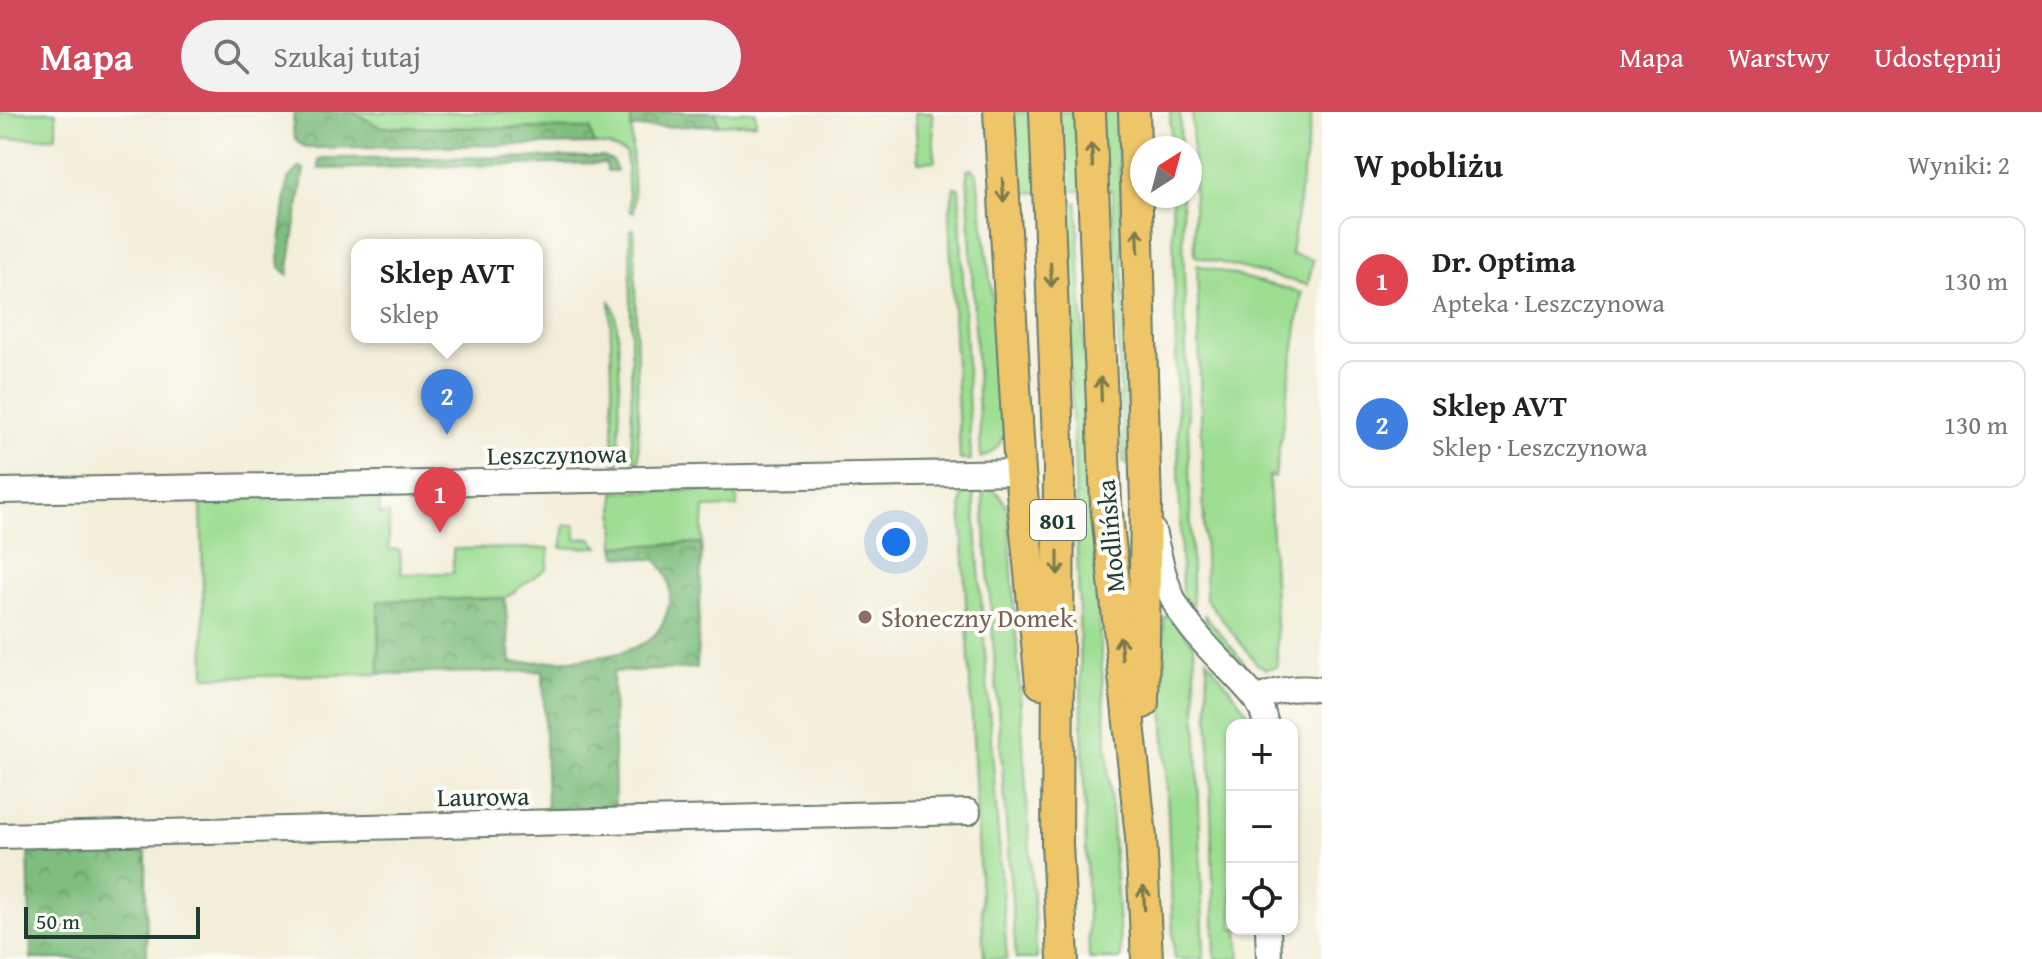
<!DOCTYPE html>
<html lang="pl">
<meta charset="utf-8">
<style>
body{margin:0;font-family:"Gentium Book Plus",serif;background:#f2f2f2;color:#222}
.controls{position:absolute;right:24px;bottom:24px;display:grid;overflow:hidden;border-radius:16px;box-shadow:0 2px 6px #0004}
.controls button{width:72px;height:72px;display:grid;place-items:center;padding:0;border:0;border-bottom:2px solid #e0e0e0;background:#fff;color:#222;font:40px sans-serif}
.compass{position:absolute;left:1130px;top:24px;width:72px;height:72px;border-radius:50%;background:#fff;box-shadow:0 2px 6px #0004;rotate:36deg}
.scale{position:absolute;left:24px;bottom:20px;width:176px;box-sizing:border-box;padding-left:8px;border:4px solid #1f3d34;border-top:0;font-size:22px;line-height:28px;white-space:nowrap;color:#1f3d34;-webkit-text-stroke:6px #fdfcf7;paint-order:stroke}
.you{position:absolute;left:896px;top:430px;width:28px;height:28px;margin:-20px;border:6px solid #fff;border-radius:50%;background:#1a73e8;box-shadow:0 0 0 12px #1a73e833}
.badge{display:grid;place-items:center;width:52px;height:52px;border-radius:50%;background:#d1495b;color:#fff;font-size:26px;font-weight:700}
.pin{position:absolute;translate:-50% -66px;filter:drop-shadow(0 2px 4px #0008)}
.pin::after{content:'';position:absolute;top:42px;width:28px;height:24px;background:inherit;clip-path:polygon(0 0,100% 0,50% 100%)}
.popup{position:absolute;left:351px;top:127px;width:192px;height:104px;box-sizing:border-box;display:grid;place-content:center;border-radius:16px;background:#fff;filter:drop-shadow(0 2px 6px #0005);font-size:26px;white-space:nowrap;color:#767676}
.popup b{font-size:30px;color:#222}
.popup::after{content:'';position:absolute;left:50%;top:100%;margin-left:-16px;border:16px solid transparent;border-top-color:#fff}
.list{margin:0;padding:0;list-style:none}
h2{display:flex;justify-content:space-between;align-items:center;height:104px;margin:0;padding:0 32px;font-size:34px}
h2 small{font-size:26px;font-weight:400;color:#767676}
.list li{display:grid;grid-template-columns:52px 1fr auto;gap:24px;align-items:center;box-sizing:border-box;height:128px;margin:0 16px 16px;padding:0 16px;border:2px solid #e0e0e0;border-radius:16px}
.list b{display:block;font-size:30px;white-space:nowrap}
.list p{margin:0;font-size:26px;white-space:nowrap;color:#767676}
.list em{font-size:26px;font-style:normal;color:#767676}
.icon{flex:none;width:44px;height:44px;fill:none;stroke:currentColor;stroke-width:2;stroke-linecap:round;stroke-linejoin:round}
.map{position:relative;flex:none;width:1322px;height:847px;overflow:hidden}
header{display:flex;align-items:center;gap:48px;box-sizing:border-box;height:112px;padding:0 40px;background:#d1495b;color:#fff}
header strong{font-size:38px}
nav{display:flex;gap:44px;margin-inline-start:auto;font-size:28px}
.search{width:560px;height:72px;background:#f2f2f2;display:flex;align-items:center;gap:20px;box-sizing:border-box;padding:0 28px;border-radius:44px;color:#767676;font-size:30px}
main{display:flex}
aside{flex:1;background:#fff}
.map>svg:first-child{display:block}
</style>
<header>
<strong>Mapa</strong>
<div class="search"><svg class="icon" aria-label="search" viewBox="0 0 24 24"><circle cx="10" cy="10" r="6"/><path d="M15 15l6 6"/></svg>Szukaj tutaj</div>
<nav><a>Mapa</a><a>Warstwy</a><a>Udostępnij</a></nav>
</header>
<main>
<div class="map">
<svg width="1322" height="847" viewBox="0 0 1322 847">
<defs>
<pattern id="forest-crowns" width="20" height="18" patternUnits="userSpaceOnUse" patternTransform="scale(2)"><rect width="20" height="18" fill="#7ebd7d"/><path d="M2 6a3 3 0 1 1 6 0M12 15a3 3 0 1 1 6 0" fill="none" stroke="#679b67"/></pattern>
</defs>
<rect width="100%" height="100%" fill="#fdfcf7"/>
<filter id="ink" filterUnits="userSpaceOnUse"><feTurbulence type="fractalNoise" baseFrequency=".0125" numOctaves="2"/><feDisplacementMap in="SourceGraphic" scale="16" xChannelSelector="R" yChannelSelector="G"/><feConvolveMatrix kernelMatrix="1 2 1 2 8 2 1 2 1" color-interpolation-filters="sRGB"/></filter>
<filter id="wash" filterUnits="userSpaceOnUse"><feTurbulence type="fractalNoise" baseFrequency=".006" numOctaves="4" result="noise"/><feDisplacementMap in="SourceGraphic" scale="32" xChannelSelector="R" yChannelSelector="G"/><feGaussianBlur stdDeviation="1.8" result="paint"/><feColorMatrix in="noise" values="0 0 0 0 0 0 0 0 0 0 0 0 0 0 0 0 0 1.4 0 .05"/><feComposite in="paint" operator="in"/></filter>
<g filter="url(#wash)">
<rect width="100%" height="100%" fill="#f3eed9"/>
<g fill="#9ede93" stroke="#5e8e64" stroke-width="2">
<path d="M0,0H56V25L0,27Z"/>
<path d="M353,0H631L634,100H630L626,41L609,34L594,32L589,17L380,15Z"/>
<path d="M715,0H756V11L719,13Z"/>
<path d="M915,0H932L935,49L918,50Z"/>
<path d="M1013,0H1118L1128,351L1123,350L1112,78L1018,81Z"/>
<path d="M1170,0H1180L1181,36H1171Z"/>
<path d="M1192,0H1312L1291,142L1313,148L1308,173L1195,144Z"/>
<path d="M971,57L977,62L994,199L1005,320C1001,333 994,341 981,346L967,58Z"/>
<path d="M954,75L959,76L971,348H960L949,104Z"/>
<path d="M1172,84H1182L1193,500L1182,482Z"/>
<path d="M1077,90L1092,403L1121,847H1089L1075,363L1062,91Z"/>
<path d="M634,117L639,350H635L632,340L630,118Z"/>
<path d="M1197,153L1302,181L1275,365L1269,364L1277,530V555L1266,557L1257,552L1206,487Z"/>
<path d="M610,189C623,202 619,315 619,341V351H614Z"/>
<path d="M973,373L1007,847H984L961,391L963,382Z"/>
<path d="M982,375C996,375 1001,385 1008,396L1037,847H1016Z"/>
<path d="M730,378L737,386V395L704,396L702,431L615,434L614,380Z"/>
<path d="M381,383L379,402H389V437L400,438L401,462L453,461V437L549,436L547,456L505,486L378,489L379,562L205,565L201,386Z"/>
<path d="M565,413H576V427L591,426L599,435L561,436Z"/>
<path d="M1205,503L1246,553L1245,558L1206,519Z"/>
<path d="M1171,504L1194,533L1204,847H1174L1163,588L1164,505Z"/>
<path d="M1207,547L1249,602L1252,613H1232V817H1238L1240,847H1215Z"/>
</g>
<g fill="url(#forest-crowns)" stroke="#4e7d58" stroke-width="2">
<path d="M294,0H353L380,15L590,17L594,32L310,36C290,31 292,18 294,0Z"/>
<path d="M631,0H715L719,13L631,16Z"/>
<path d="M603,45L613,49L617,59H607L606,51L319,57V47L324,46Z"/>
<path d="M300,55L304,57L288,163L280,155L279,139L288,67Z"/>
<path d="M702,431L697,556L613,560L615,695L547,697L543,559L379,562L378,489L505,486L511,551C552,548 612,551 647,529C659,522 666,506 669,493C672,474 669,462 656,448L617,444L615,434Z"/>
<path d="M146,740L147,847H31L28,741Z"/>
</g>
</g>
<g filter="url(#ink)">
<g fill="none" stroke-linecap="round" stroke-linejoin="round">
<defs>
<g id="minor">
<path d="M0,379L1020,360"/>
<path d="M1153,419C1159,443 1164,469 1175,491C1195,528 1230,555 1256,587L1262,598L1266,613"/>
<path d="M1256,587C1276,578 1300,574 1322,578"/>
<path d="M0,724L968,700"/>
<path d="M1268,817L1269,847"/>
</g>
<g id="major">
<path d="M999,0L1020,360L1041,571"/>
<path d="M1045,0L1059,355L1057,732L1063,847"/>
<path d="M1090,0L1106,392L1141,725L1147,847"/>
<path d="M1134,0L1146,393L1143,591"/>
</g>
</defs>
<use href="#minor" stroke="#697b6e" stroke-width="28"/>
<use href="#major" stroke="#697b6e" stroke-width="34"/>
<use href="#minor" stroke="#fff" stroke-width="24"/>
<use href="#major" stroke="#eec569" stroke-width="30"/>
</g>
<defs><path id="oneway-shaft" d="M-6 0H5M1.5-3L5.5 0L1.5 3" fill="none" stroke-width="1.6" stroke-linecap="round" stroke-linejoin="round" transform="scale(2)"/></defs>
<g stroke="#7c7a4c">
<use href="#oneway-shaft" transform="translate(1092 43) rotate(-92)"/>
<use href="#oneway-shaft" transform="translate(1003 78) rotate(87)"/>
<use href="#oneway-shaft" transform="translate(1138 128) rotate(-92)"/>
<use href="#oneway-shaft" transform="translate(1051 163) rotate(88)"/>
<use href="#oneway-shaft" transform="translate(1101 277) rotate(-92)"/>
<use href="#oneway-shaft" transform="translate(1058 451) rotate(90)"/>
<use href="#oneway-shaft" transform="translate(1121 536) rotate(-96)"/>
<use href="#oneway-shaft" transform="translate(1144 786) rotate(-93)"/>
</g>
</g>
<circle fill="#8d6e63" stroke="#fdfcf7" stroke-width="3" cx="865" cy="505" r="8"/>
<g text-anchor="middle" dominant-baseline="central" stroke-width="8" stroke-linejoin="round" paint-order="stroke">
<rect fill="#fdfcf7" stroke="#62766e" stroke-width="2" x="1030" y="388" width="56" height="40" rx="6"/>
<g font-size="24" font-weight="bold" fill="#1f3d34">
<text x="1058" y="408">801</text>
</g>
<g font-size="26" fill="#1f3d34" stroke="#fdfcf7">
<text transform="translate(557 342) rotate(-1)">Leszczynowa</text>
<text transform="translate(1110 424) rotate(-95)">Modlińska</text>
<text transform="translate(483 684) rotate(-1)">Laurowa</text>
</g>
<g font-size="26" fill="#785e54" stroke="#fdfcf7" text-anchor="start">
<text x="881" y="505">Słoneczny Domek</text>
</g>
</g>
</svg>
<div class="controls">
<button>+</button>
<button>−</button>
<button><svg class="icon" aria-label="locate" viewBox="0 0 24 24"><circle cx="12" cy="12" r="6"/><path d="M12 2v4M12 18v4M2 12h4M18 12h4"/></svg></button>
</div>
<svg class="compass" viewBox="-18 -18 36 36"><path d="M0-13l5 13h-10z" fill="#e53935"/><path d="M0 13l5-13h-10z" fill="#767676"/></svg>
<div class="scale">50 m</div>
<div class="you"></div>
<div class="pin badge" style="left:440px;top:421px;background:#e0444e">1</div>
<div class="pin badge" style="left:447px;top:323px;background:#3f7fe0">2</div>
<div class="popup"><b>Sklep AVT</b>Sklep</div>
</div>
<aside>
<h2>W pobliżu<small>Wyniki: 2</small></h2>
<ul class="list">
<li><span class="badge" style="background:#e0444e">1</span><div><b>Dr. Optima</b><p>Apteka · Leszczynowa</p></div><em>130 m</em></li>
<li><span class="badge" style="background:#3f7fe0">2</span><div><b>Sklep AVT</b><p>Sklep · Leszczynowa</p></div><em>130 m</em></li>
</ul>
</aside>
</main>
